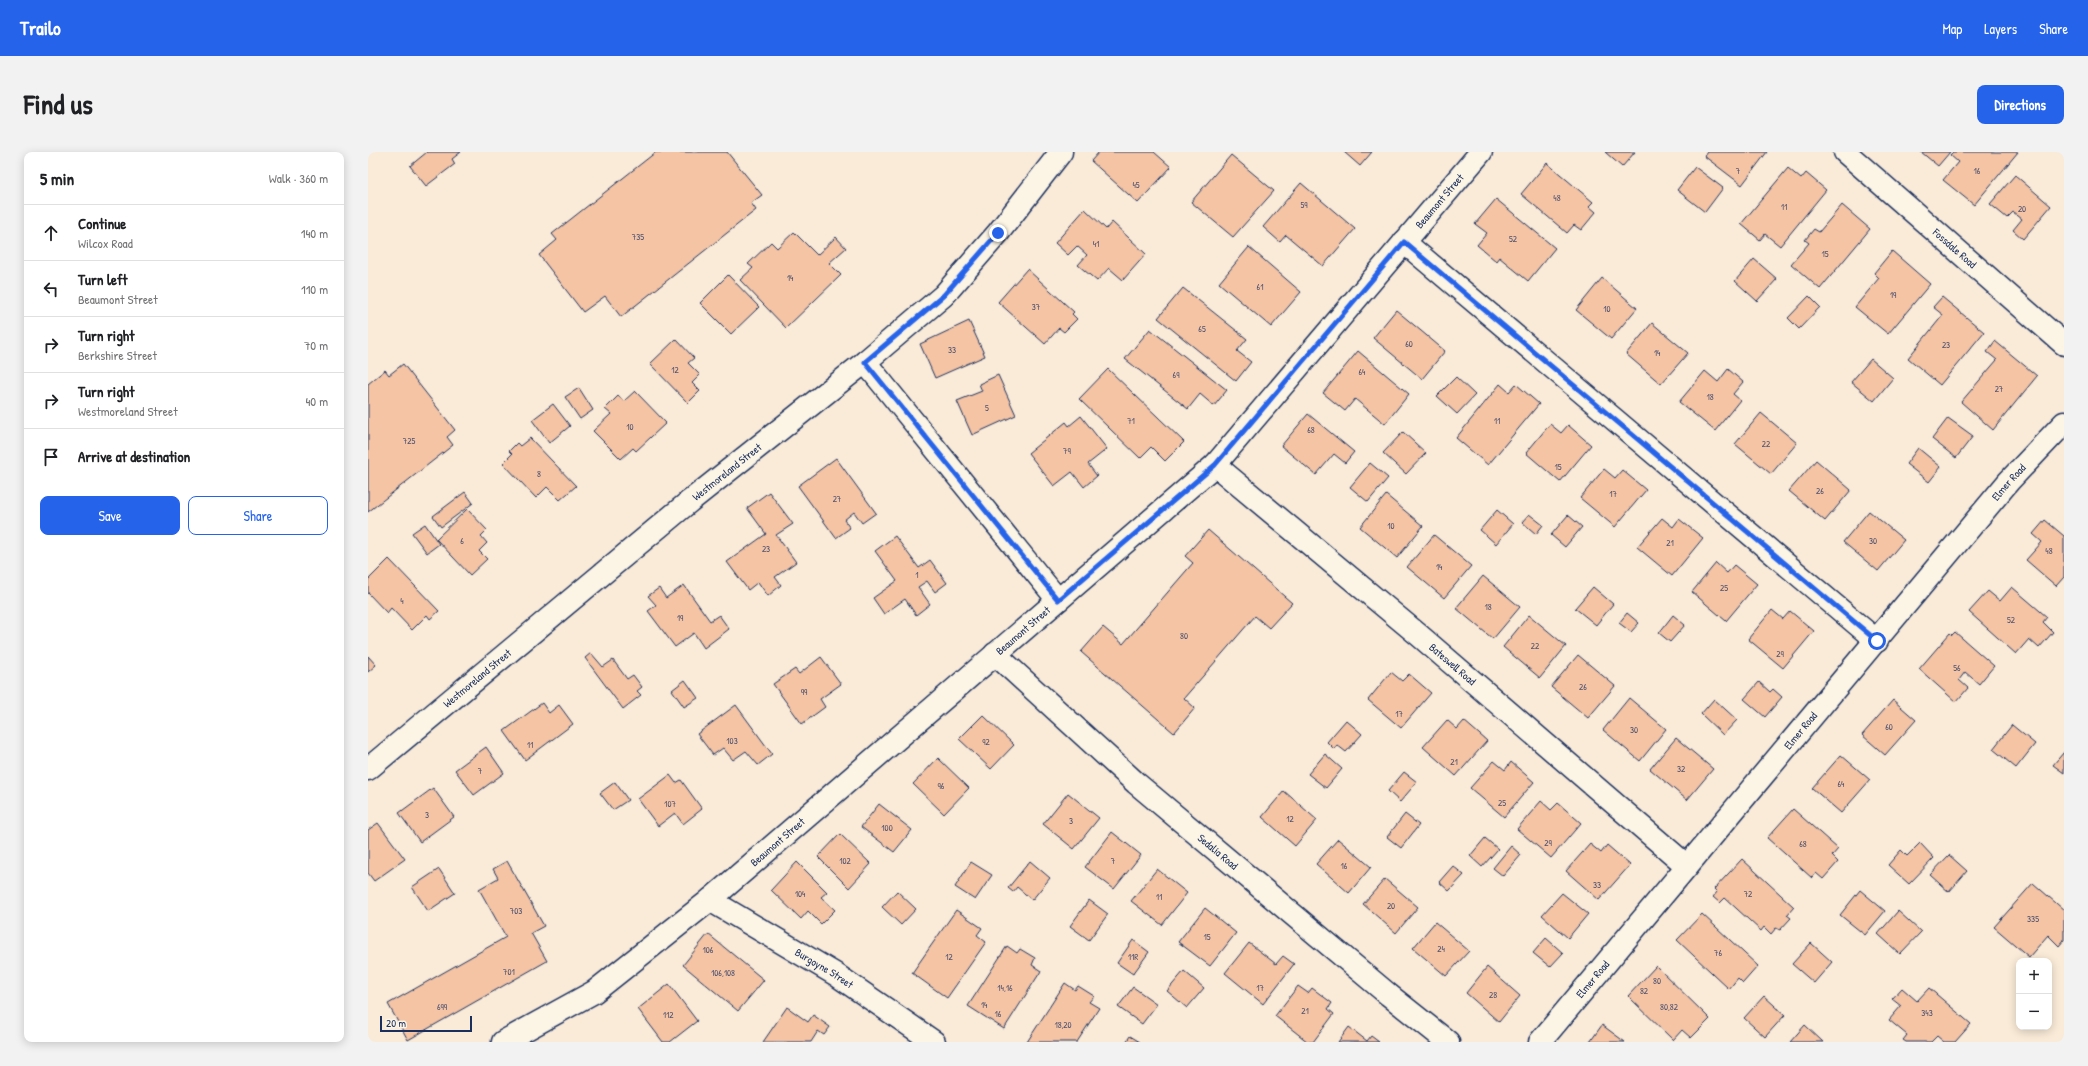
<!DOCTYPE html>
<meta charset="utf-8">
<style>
body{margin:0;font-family:"Patrick Hand",sans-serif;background:#f2f2f2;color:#202124}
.controls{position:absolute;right:12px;bottom:12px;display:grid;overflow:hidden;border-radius:8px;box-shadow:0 2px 10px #0003}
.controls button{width:36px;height:36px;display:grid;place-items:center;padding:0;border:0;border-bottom:1px solid #e0e0e0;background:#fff;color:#202124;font:20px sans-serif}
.scale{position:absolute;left:12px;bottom:10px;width:92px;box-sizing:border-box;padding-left:4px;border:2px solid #1b2f5e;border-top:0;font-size:11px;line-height:14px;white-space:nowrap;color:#1b2f5e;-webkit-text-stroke:3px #fcf5e5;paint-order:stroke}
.stop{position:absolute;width:12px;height:12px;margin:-9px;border:3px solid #2563eb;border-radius:50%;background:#fff}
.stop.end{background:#2563eb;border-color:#fff;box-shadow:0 1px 4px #0008}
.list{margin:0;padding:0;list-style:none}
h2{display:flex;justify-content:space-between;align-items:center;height:52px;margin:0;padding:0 16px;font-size:17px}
h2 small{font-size:13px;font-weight:400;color:#757577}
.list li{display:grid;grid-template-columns:26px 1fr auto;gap:12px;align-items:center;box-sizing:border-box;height:56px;padding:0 16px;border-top:1px solid #e0e0e0}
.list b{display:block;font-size:15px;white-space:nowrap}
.list p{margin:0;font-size:13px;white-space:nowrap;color:#757577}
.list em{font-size:13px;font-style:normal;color:#757577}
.actions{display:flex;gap:8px;padding:12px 16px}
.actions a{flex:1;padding:9px 0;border:1px solid #2563eb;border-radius:8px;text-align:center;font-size:14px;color:#2563eb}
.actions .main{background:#2563eb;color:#fff}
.icon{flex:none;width:22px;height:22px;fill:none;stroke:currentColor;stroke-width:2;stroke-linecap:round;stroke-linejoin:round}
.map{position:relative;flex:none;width:1696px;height:890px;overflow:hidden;border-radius:8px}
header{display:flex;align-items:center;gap:24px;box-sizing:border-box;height:56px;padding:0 20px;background:#2563eb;color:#fff}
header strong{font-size:19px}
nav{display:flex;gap:22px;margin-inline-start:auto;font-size:14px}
.intro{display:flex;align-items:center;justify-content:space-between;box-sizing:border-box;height:96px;padding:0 24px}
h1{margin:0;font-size:28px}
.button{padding:10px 18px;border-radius:8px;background:#2563eb;color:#fff;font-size:14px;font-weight:700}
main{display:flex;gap:24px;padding:0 24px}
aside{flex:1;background:#fff;border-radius:8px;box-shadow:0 2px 10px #0003}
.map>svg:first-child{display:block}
</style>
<header>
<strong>Trailo</strong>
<nav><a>Map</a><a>Layers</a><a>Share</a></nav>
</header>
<div class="intro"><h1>Find us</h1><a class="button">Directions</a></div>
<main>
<aside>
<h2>5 min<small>Walk · 360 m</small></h2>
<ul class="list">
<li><svg class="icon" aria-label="ahead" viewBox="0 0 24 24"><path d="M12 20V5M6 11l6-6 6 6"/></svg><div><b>Continue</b><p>Wilcox Road</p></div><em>140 m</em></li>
<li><svg class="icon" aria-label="left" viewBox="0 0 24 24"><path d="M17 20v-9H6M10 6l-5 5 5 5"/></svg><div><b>Turn left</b><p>Beaumont Street</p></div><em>110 m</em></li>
<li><svg class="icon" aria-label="right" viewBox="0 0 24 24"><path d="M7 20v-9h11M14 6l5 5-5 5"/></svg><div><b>Turn right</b><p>Berkshire Street</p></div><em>70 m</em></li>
<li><svg class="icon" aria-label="right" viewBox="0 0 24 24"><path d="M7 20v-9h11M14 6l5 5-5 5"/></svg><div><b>Turn right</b><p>Westmoreland Street</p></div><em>40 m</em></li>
<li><svg class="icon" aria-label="arrive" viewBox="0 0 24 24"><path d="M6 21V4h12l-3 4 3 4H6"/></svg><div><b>Arrive at destination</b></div></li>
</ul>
<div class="actions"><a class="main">Save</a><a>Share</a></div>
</aside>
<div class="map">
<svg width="1696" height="890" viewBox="0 0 1696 890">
<rect width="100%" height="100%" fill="#faebd8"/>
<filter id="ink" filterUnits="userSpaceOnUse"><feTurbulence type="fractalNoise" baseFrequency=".025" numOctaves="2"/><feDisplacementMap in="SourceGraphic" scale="8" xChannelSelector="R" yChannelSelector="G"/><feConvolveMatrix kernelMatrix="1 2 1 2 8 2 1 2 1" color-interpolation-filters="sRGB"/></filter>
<g filter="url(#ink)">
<g fill="#f4c4a4" stroke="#1b2f5e">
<path d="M59,0H93L84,7L87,12L58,34L42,14Z"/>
<path d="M288,0H359L394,43L383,51L388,58L253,165L237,144L215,160L171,103L189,88L184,82Z"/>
<path d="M731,0H786L803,15L770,51L723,9Z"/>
<path d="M976,0H1004L992,14Z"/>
<path d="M1237,0H1267L1254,15Z"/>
<path d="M1339,0H1399L1374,33L1336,4Z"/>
<path d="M1553,0H1582L1570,14Z"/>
<path d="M1585,0H1650L1606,53L1575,28L1590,10L1582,3Z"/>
<path d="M863,3L906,39L865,85L823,50Z"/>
<path d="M1179,11L1225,50L1221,54L1228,60L1213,78L1206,73L1199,81L1153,42Z"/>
<path d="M1327,15L1355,36L1337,60L1309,38Z"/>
<path d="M1420,16L1433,27L1438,21L1458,38L1412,94L1397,82L1392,88L1373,72Z"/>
<path d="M1647,23L1683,54L1655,87L1645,78L1654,67L1645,60L1639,66L1622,52Z"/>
<path d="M933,31L987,77L955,114L918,83L912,90L895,75Z"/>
<path d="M1128,47L1187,96L1160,129L1131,105L1128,109L1109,93L1119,81L1107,72Z"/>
<path d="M1474,53L1502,77L1452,137L1423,112L1441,91L1437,88L1446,77L1451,80Z"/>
<path d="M717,57L738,77L744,70L778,102L755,128L741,116L729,129L710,113L719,103L709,94L700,103L687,91Z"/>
<path d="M426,80L449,103L468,85L478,96L461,111L473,123L418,176L372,128L385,116L380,112L403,90L409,96Z"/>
<path d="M881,95L933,140L903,175L851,131Z"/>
<path d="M1524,99L1562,132L1520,182L1487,155L1511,126L1506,121Z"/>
<path d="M1386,107L1409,127L1389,149L1367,129Z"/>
<path d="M659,117L706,160L704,162L709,167L696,180L691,176L677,192L630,150Z"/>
<path d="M360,123L391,155L363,182L332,151Z"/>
<path d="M1234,126L1269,156L1243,187L1208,158Z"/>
<path d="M815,136L879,187L869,199L883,210L868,229L790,166Z"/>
<path d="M1441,144L1452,155L1431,177L1420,166Z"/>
<path d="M1574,145L1616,180L1572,233L1540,206L1575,163L1565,155Z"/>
<path d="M1028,158L1077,199L1054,227L1005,186Z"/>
<path d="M601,169L617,204L567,226L552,192Z"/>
<path d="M1284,171L1320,201L1293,232L1258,202Z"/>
<path d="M782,177L859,238L846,254L832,242L820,257L757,207Z"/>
<path d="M308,187L326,206L320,211L332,223L324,231L332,239L320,251L282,212Z"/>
<path d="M1627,189L1669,224L1625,278L1593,250L1629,208L1619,200Z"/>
<path d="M990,199L1041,242L1017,272L987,247L977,259L955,241Z"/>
<path d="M1503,207L1525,226L1506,249L1483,230Z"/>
<path d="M35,212L87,278L79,285L85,293L0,360V232L17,218L21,223Z"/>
<path d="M740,217L816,290L797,309L783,295L772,306L711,247Z"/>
<path d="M1360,217L1375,230L1365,242L1372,248L1347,279L1311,250L1337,219L1350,230Z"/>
<path d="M630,223L648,263L604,283L589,249L614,239L611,232Z"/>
<path d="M1088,225L1107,243L1089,262L1069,244Z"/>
<path d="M1132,232L1141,240L1148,232L1171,252L1120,313L1088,286Z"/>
<path d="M211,236L225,258L212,267L197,245Z"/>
<path d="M267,239L298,271L268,299L265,296L253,307L225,279L243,262L237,257L250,244L256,249Z"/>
<path d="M185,252L202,274L181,291L164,268Z"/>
<path d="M1393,261L1429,291L1403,322L1367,292Z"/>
<path d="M940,262L986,300L977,311L966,302L948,323L913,294Z"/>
<path d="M713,264L739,297L720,312L729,324L716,335L704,320L686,334L660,301L698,270L701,274Z"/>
<path d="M1580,266L1605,284L1588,306L1564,287Z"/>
<path d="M1182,272L1193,281L1200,273L1223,293L1192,330L1158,301Z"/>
<path d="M1035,280L1058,301L1038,322L1015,301Z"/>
<path d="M162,286L208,334L192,348L179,335L168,346L135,311L144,302L141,299L149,291L152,294Z"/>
<path d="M1550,296L1573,315L1561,330L1538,312Z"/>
<path d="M468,306L508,361L494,371L486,360L476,368L482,376L468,386L430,334Z"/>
<path d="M1448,308L1483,338L1457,369L1421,339Z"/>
<path d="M1002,311L1020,326L1000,350L982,335Z"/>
<path d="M1236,317L1247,326L1254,318L1278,338L1247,375L1212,346Z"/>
<path d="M97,340L105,351L73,375L65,364Z"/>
<path d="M401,340L425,372L408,383L428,410L407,425L413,433L400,444L390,430L380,438L359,410L398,382L379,356Z"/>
<path d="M1018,343L1055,374L1029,406L992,375Z"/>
<path d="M99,357L119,378L113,384L119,391L111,399L119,407L102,423L68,387Z"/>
<path d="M1129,358L1145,372L1128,392L1112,378Z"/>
<path d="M1501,359L1536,388L1510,419L1475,390Z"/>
<path d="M1161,362L1175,373L1168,382L1154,370Z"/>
<path d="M1200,363L1214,375L1197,395L1183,383Z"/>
<path d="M1294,366L1305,375L1311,367L1335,386L1304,424L1269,395Z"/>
<path d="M1677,368L1696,384V425L1688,434L1658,408L1674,390L1665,382Z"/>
<path d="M57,372L71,392L59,401L44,381Z"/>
<path d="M840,378L924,451L901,476L887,464L816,546L827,556L806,581L713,500L735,475L755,492L825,411L817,404Z"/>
<path d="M1066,383L1103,414L1076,446L1039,415Z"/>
<path d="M527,384L551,416L562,408L579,431L567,440L559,429L550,435L562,452L548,463L537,447L516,462L505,446L529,429L507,399Z"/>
<path d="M21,407L71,459L62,467L59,463L44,478L23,456L19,461L0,441V428Z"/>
<path d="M1348,411L1359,421L1366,413L1389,432L1358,469L1324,440Z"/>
<path d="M1115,424L1152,455L1125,487L1088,456Z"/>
<path d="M316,433L342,469L351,463L361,477L336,496L326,481L307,495L280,459L288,453L280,444L291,436L298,446Z"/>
<path d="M1225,435L1245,452L1228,473L1207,456Z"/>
<path d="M1644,435L1679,465L1675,470L1685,480L1671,496L1661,487L1648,502L1601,460L1620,439L1632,449Z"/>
<path d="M1404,458L1415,467L1422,459L1446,479L1415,516L1380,487Z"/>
<path d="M1259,461L1271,471L1263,480L1251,471Z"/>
<path d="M1161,463L1198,494L1172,526L1135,495Z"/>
<path d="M1305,463L1317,473L1302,490L1291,481Z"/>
<path d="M1587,480L1626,514L1611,532L1597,520L1591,528L1600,536L1588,550L1551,517L1582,481L1584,483Z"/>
<path d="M223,501L235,515L245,508L259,527L265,523L274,535L269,539L273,543L255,557L217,506Z"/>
<path d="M1210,503L1247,534L1220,566L1183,535Z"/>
<path d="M0,504L8,513L0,520Z"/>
<path d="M453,505L473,532L452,547L457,555L434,572L405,532L427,517L431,522Z"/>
<path d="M1023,520L1034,529L1041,522L1063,541L1033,576L1000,548Z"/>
<path d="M317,528L330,546L316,555L304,538Z"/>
<path d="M1391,530L1402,540L1405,537L1414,545L1397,565L1376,547Z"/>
<path d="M1261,546L1298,577L1272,609L1235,578Z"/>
<path d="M1346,547L1369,568L1355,583L1333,562Z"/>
<path d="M1525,548L1548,568L1517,603L1494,583Z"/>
<path d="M174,551L181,561L191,553L205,572L157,608L136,579Z"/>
<path d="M368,553L404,602L390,613L378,599L365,608L355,596L345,603L329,582Z"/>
<path d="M615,563L646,593L623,617L591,587Z"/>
<path d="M978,568L994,582L978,600L969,593L966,597L959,590Z"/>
<path d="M1079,568L1089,577L1096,569L1119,589L1088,624L1055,595Z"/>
<path d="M1644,573L1667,592L1648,616L1625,597Z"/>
<path d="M1308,586L1345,617L1319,648L1282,617Z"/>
<path d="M118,595L136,621L106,643L87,618Z"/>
<path d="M1696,600V621L1685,613Z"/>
<path d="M957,602L974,617L958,636L940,622Z"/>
<path d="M1473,603L1502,628L1473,661L1444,636Z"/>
<path d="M570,606L601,636L576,662L545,632Z"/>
<path d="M1126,609L1137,618L1143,610L1166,630L1136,665L1102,636Z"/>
<path d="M1036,620L1049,630L1032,650L1020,639Z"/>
<path d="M302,623L308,631L313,628L334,657L315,672L307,661L290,674L270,647Z"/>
<path d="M247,630L260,648L245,658L232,641Z"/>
<path d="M65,636L86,665L52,690L31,661Z"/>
<path d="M916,639L949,668L927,694L894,665Z"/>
<path d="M700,641L731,666L706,697L675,672Z"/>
<path d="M1173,649L1183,658L1190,651L1213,671L1183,706L1149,677Z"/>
<path d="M511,652L544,678L526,700L493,675Z"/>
<path d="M1425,657L1470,697L1464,704L1470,710L1455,727L1448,721L1444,726L1399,686Z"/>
<path d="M1037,662L1051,673L1033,696L1019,685Z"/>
<path d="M10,671L37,707L6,729L0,721V678Z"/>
<path d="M744,680L773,703L746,737L717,715Z"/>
<path d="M472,682L503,712L481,736L450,705Z"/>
<path d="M1117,686L1130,697L1114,715L1102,704Z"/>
<path d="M970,687L1003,715L981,741L948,712Z"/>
<path d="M1552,691L1566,706L1541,732L1520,713L1533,698L1539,704Z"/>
<path d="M1222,692L1233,701L1239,693L1262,713L1231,748L1198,719Z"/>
<path d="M1143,694L1153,703L1135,724L1125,716Z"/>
<path d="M1581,703L1599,719L1581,740L1562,723Z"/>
<path d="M1374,707L1426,755L1419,763L1423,766L1412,778L1408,776L1403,782L1396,775L1393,779L1357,746L1352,751L1345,745L1349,740L1346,737Z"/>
<path d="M139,709L176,774L163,781L179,809L40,888L20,852L138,785L111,737L130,726L125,717Z"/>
<path d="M662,709L682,726L664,748L649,735L645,740L640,736Z"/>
<path d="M429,710L459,740L453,745L467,758L453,772L440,759L433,767L403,738Z"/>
<path d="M603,710L624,723L607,748L587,735Z"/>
<path d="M1085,714L1096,723L1081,739L1071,730Z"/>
<path d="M71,717L87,741L60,759L44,735Z"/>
<path d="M789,717L819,741L794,773L763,749Z"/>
<path d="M1017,727L1050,755L1028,781L995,752Z"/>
<path d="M1665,731L1696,758V788L1691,794L1680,783L1661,805L1626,775Z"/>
<path d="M1492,738L1517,759L1497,783L1472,763Z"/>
<path d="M529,739L548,757L533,773L514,755Z"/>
<path d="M1194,741L1220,762L1200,786L1174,763Z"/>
<path d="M721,748L740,762L721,788L702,774Z"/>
<path d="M837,756L868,781L842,814L810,790Z"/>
<path d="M588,758L614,776L609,783L618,790L579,846L544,821Z"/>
<path d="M1530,759L1553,780L1532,802L1510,782Z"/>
<path d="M1334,762L1390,814L1375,831L1370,826L1361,837L1309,788Z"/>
<path d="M1067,770L1101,799L1078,824L1045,796Z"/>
<path d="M340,782L396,828L370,859L315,813Z"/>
<path d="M1178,786L1195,801L1182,815L1165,801Z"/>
<path d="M765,788L781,800L765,822L749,811Z"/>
<path d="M881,791L908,812L915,804L926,812L895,852L857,821Z"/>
<path d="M1443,791L1464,810L1446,831L1424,812Z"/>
<path d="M639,794L649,801L652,797L667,806L664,813L673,819L636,877L600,854Z"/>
<path d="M1288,814L1342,867L1323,886L1314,878L1305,888L1260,844Z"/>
<path d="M1119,815L1152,844L1131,870L1098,841Z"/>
<path d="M816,819L836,836L819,856L799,839Z"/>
<path d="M697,831L707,838L710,834L726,844L721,850L731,856L709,890H659Z"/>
<path d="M301,832L329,869L302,890H295L270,857Z"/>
<path d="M930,834L940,841L944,836L964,851L960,857L966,862L945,890H940L907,864Z"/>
<path d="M765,835L789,852L774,872L750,855Z"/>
<path d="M1534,836L1549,849L1561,836L1603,872L1587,890H1576L1569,884L1563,890H1538L1535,888L1539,883L1521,868L1533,854L1524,847Z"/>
<path d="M1396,844L1417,863L1397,885L1376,866Z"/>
<path d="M419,855L440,870L445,863L462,875L456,883L450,879L443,890H395Z"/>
<path d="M1234,873L1257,890H1222Z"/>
<path d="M1437,873L1455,890H1422Z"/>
<path d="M981,875L999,889L1003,884L1011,890H970Z"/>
<path d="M762,884L772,890H758Z"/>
</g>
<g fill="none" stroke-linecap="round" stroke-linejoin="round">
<defs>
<g id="street">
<path id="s1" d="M1477,0L1696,192"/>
<path d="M1036,90L1509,489"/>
<path d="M497,210L690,448"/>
<path id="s2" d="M847,313L1052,484L1319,714"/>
<path id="s3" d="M627,502L768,631L1021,843L1080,890"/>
<path id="s4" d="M0,617L322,349L497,210L576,143L630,81L693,0"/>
<path id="s5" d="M342,748L467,822L566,890"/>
<path id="s6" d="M135,890L226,840L342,748L847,313L1113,0"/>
<path id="s7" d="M1172,890L1641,329L1696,271"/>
</g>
</defs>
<use href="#street" stroke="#1b2f5e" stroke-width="25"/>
<use href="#street" stroke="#fcf5e5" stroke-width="22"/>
</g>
</g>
<g fill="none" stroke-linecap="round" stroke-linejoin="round" filter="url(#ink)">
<path stroke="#2563eb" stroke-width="5" d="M630,81L576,143L497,210L690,448L847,313L1036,90L1509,489"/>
</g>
<g text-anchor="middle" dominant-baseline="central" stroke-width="4" stroke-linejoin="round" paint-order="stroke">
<g font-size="9" fill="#515470">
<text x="1370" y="19">7</text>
<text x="1609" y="19">16</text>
<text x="768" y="33">45</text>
<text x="1189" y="46">48</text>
<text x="936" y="53">59</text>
<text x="1416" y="55">11</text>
<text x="1654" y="57">20</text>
<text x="270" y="85">735</text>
<text x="1145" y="87">52</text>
<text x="728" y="92">41</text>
<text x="1457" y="102">15</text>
<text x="422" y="126">14</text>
<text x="892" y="135">61</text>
<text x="1525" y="143">19</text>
<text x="668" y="155">37</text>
<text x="1239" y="157">10</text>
<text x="834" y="177">65</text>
<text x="1041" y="192">60</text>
<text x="1578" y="193">23</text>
<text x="584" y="198">33</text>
<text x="1289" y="201">14</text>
<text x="307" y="218">12</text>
<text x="994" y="220">64</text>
<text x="808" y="223">69</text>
<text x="1631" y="237">27</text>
<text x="1342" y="245">18</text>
<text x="619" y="256">5</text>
<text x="763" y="269">71</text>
<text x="1129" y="269">11</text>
<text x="262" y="275">10</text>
<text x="943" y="278">68</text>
<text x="41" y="289">725</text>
<text x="1398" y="292">22</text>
<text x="699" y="299">79</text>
<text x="1190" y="315">15</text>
<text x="171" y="322">8</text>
<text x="1452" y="339">26</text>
<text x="1245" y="342">17</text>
<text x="469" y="347">27</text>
<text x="1023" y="374">10</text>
<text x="94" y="389">6</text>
<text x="1505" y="389">30</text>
<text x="1302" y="391">21</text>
<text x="398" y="397">23</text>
<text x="1681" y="399">48</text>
<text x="1071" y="415">14</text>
<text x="549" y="423">1</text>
<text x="1356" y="436">25</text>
<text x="34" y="449">4</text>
<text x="1120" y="455">18</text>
<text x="312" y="466">19</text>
<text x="1643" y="468">52</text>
<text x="816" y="484">80</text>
<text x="1167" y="494">22</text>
<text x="1412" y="502">29</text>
<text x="1589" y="516">56</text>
<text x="1215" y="535">26</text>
<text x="436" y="540">99</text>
<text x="1031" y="562">17</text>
<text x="1521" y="575">60</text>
<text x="1266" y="578">30</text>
<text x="364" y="589">103</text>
<text x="618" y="590">92</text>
<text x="162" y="593">11</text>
<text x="1086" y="610">21</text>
<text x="1313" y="617">32</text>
<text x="112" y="619">7</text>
<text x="1473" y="632">64</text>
<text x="573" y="634">96</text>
<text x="1134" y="651">25</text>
<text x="302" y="652">107</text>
<text x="59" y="663">3</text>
<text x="922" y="667">12</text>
<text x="703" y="669">3</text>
<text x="519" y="676">100</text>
<text x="1180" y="691">29</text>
<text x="1435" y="692">68</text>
<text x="477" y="709">102</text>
<text x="745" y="709">7</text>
<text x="976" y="714">16</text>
<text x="1229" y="733">33</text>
<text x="432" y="742">104</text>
<text x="1380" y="742">72</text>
<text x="791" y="745">11</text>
<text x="1023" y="754">20</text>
<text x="148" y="759">703</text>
<text x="1665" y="767">335</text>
<text x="839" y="785">15</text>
<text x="1073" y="797">24</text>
<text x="340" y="798">106</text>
<text x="1350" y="801">76</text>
<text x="581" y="805">12</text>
<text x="765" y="805">11R</text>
<text x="141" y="820">701</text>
<text x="355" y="821">106,108</text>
<text x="1289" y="829">80</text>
<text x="637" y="836">14,16</text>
<text x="892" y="836">17</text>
<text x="1276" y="839">82</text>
<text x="1125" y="843">28</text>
<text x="616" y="853">14</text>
<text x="74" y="855">699</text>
<text x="1301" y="855">80,82</text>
<text x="937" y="859">21</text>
<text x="1559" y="861">343</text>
<text x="630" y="862">16</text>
<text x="300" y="863">112</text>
<text x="695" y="873">18,20</text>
</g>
<g font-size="11" fill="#1b2f5e" stroke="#fcf5e5">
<text stroke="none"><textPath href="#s6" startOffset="1265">Beaumont Street</textPath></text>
<text stroke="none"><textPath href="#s1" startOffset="146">Fossdale Road</textPath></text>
<text stroke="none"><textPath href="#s4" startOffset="466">Westmoreland Street</textPath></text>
<text stroke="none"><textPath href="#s7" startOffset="730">Elmer Road</textPath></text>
<text stroke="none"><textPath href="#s6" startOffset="665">Beaumont Street</textPath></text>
<text stroke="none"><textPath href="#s2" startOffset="310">Bateswell Road</textPath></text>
<text stroke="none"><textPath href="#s4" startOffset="142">Westmoreland Street</textPath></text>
<text stroke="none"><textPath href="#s7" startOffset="406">Elmer Road</textPath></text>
<text stroke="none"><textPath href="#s6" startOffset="341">Beaumont Street</textPath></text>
<text stroke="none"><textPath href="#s3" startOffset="298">Sedalia Road</textPath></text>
<text stroke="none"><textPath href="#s5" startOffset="133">Burgoyne Street</textPath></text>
<text stroke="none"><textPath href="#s7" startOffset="82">Elmer Road</textPath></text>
</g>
</g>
</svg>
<div class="controls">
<button>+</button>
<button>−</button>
</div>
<div class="scale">20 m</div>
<div class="stop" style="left:1509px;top:489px"></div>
<div class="stop end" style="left:630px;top:81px"></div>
</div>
</main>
